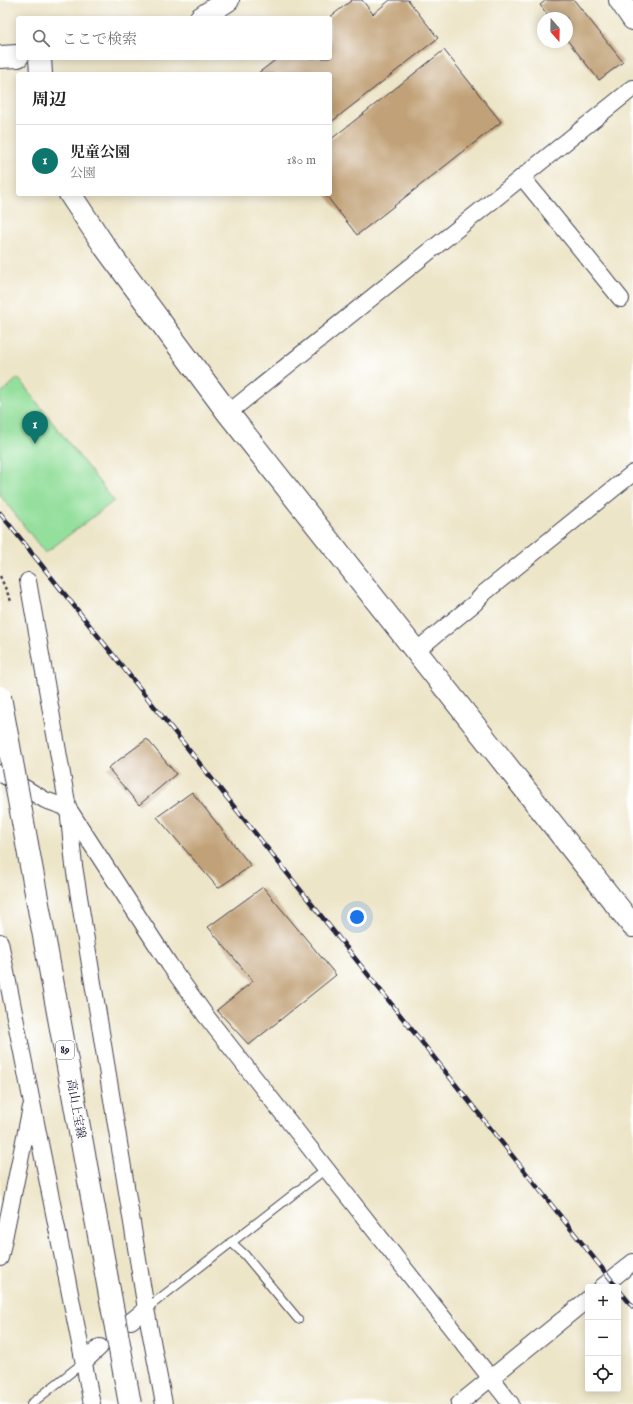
<!DOCTYPE html>
<html lang="ja">
<meta charset="utf-8">
<style>
body{margin:0;font-family:"IM FELL English","Noto Serif JP",serif;background:#f6f6f6;color:#222}
.controls{position:absolute;right:12px;bottom:12px;display:grid;overflow:hidden;border-radius:4px;box-shadow:0 2px 10px #0003}
.controls button{width:36px;height:36px;display:grid;place-items:center;padding:0;border:0;border-bottom:1px solid #e0e0e0;background:#fff;color:#222;font:20px sans-serif}
.compass{position:absolute;left:537px;top:12px;width:36px;height:36px;border-radius:50%;background:#fff;box-shadow:0 2px 10px #0003;rotate:160deg}
.you{position:absolute;left:357px;top:917px;width:14px;height:14px;margin:-10px;border:3px solid #fff;border-radius:50%;background:#1a73e8;box-shadow:0 0 0 6px #1a73e833}
.badge{display:grid;place-items:center;width:26px;height:26px;border-radius:50%;background:#0f766e;color:#fff;font-size:13px;font-weight:700}
.pin{position:absolute;translate:-50% -33px;filter:drop-shadow(0 1px 2px #0008)}
.pin::after{content:'';position:absolute;top:21px;width:14px;height:12px;background:inherit;clip-path:polygon(0 0,100% 0,50% 100%)}
.list{margin:0;padding:0;list-style:none}
h2{display:flex;justify-content:space-between;align-items:center;height:52px;margin:0;padding:0 16px;font-size:17px}
h2 small{font-size:13px;font-weight:400;color:#767676}
.list li{display:grid;grid-template-columns:26px 1fr auto;gap:12px;align-items:center;box-sizing:border-box;height:72px;padding:0 16px;border-top:1px solid #e0e0e0}
.list b{display:block;font-size:15px;white-space:nowrap}
.list p{margin:0;font-size:13px;white-space:nowrap;color:#767676}
.list em{font-size:13px;font-style:normal;color:#767676}
.icon{flex:none;width:22px;height:22px;fill:none;stroke:currentColor;stroke-width:2;stroke-linecap:round;stroke-linejoin:round}
.map{position:relative;flex:none;width:633px;height:1404px;overflow:hidden}
.search{position:absolute;background:#fff;box-shadow:0 2px 10px #0003;left:16px;top:16px;width:316px;height:44px;display:flex;align-items:center;gap:10px;box-sizing:border-box;padding:0 14px;border-radius:4px;color:#767676;font-size:15px}
.panel{position:absolute;background:#fff;box-shadow:0 2px 10px #0003;left:16px;top:72px;width:316px;height:124px;border-radius:4px}
.map>svg:first-child{display:block}
</style>
<div class="map">
<svg width="633" height="1404" viewBox="0 0 633 1404">
<rect width="100%" height="100%" fill="#fff"/>
<filter id="ink" filterUnits="userSpaceOnUse"><feTurbulence type="fractalNoise" baseFrequency=".025" numOctaves="2"/><feDisplacementMap in="SourceGraphic" scale="8" xChannelSelector="R" yChannelSelector="G"/><feConvolveMatrix kernelMatrix="1 2 1 2 8 2 1 2 1" color-interpolation-filters="sRGB"/></filter>
<filter id="wash" filterUnits="userSpaceOnUse"><feTurbulence type="fractalNoise" baseFrequency=".012" numOctaves="4" result="noise"/><feDisplacementMap in="SourceGraphic" scale="16" xChannelSelector="R" yChannelSelector="G"/><feGaussianBlur stdDeviation="0.9" result="paint"/><feColorMatrix in="noise" values="0 0 0 0 0 0 0 0 0 0 0 0 0 0 0 0 0 1.4 0 .05"/><feComposite in="paint" operator="in"/></filter>
<g filter="url(#wash)">
<rect width="100%" height="100%" fill="#ede5c8"/>
<path fill="#94df9c" stroke="#5b806c" d="M18,378L114,501L45,553L0,495V394Z"/>
<g id="blocks">
<g fill="#c1a177">
<path d="M352,0H362L373,14L390,0H408L438,38L330,123V74H257L278,58H330V17Z"/>
<path d="M546,0H574L623,62L599,80L567,40V18H550L540,5Z"/>
<path d="M444,50L501,122L357,235L325,194H330V140Z"/>
<path d="M147,739L176,774L139,805L108,768Z"/>
<path d="M192,792L251,866L218,888L157,817Z"/>
<path d="M263,887L336,975L249,1045L217,1010L253,981L208,927Z"/>
</g>
</g>
</g>
<g filter="url(#ink)">
<use href="#blocks" fill-opacity="0" stroke="#403f50" stroke-width="1"/>
<g fill="none" stroke-linecap="round" stroke-linejoin="round">
<defs>
<g id="lane">
<path d="M231,1242L245,1255L298,1319"/>
<path d="M146,1309L327,1168"/>
<path d="M31,1404L84,1362"/>
</g>
<g id="street">
<path d="M522,177L621,299"/>
<path d="M228,413L633,88"/>
<path d="M28,581L68,808L74,866L146,1309L164,1404"/>
<path d="M417,650L475,603L484,593L633,473"/>
<path d="M0,773L45,800L68,808L169,964L206,1016L511,1404"/>
<path d="M0,942L92,1404"/>
<path d="M0,1258L31,1107"/>
<path d="M602,1287L633,1262"/>
<path d="M131,1321L146,1309"/>
<path d="M84,1362L100,1347"/>
<path d="M459,1404L588,1299"/>
</g>
<g id="secondary">
<path d="M620,0L633,19"/>
<path d="M201,18L228,0"/>
<path d="M0,57L18,56"/>
<path d="M40,58L41,74"/>
<path d="M70,194L105,247L228,413L633,926"/>
</g>
</defs>
<use href="#lane" stroke="#403f50" stroke-width="10"/>
<use href="#street" stroke="#403f50" stroke-width="18"/>
<use href="#secondary" stroke="#403f50" stroke-width="24"/>
<path stroke="#403f50" stroke-width="2.5" stroke-dasharray="3 3" stroke-linecap="butt" d="M0,576L11,601"/>
<use href="#lane" stroke="#fff" stroke-width="8"/>
<use href="#street" stroke="#fff" stroke-width="16"/>
<use href="#secondary" stroke="#fff" stroke-width="22"/>
<defs>
<g id="rail">
<path d="M0,513L617,1287"/>
<path d="M618,1289L633,1307"/>
</g>
</defs>
<use href="#rail" stroke="#22223b" stroke-width="4.5"/>
<use href="#rail" stroke="#fff" stroke-width="3" stroke-dasharray="9" stroke-linecap="butt"/>
<defs>
<path id="primary-bridge" d="M0,697L130,1404"/>
</defs>
<use href="#primary-bridge" stroke="#403f50" stroke-width="24" stroke-linecap="butt"/>
<use href="#primary-bridge" stroke="#fff" stroke-width="22"/>
</g>
</g>
<g text-anchor="middle" dominant-baseline="central" stroke-width="3" stroke-linejoin="round" paint-order="stroke">
<rect fill="#fff" stroke="#646476" stroke-width="1" x="56" y="1041" width="18" height="18" rx="3"/>
<g font-size="11" font-weight="bold" fill="#22223b">
<text x="65" y="1050">89</text>
</g>
<g font-size="12" fill="#22223b" stroke="#fff">
<text transform="translate(76 1109) rotate(80)">高山上宝線</text>
</g>
</g>
</svg>
<div class="controls">
<button>+</button>
<button>−</button>
<button><svg class="icon" aria-label="locate" viewBox="0 0 24 24"><circle cx="12" cy="12" r="6"/><path d="M12 2v4M12 18v4M2 12h4M18 12h4"/></svg></button>
</div>
<svg class="compass" viewBox="-18 -18 36 36"><path d="M0-13l5 13h-10z" fill="#e53935"/><path d="M0 13l5-13h-10z" fill="#767676"/></svg>
<div class="you"></div>
<div class="pin badge" style="left:35px;top:444px">1</div>
<div class="search"><svg class="icon" aria-label="search" viewBox="0 0 24 24"><circle cx="10" cy="10" r="6"/><path d="M15 15l6 6"/></svg>ここで検索</div>
<section class="panel">
<h2>周辺<small></small></h2>
<ul class="list">
<li><span class="badge">1</span><div><b>児童公園</b><p>公園</p></div><em>180 m</em></li>
</ul>
</section>
</div>
